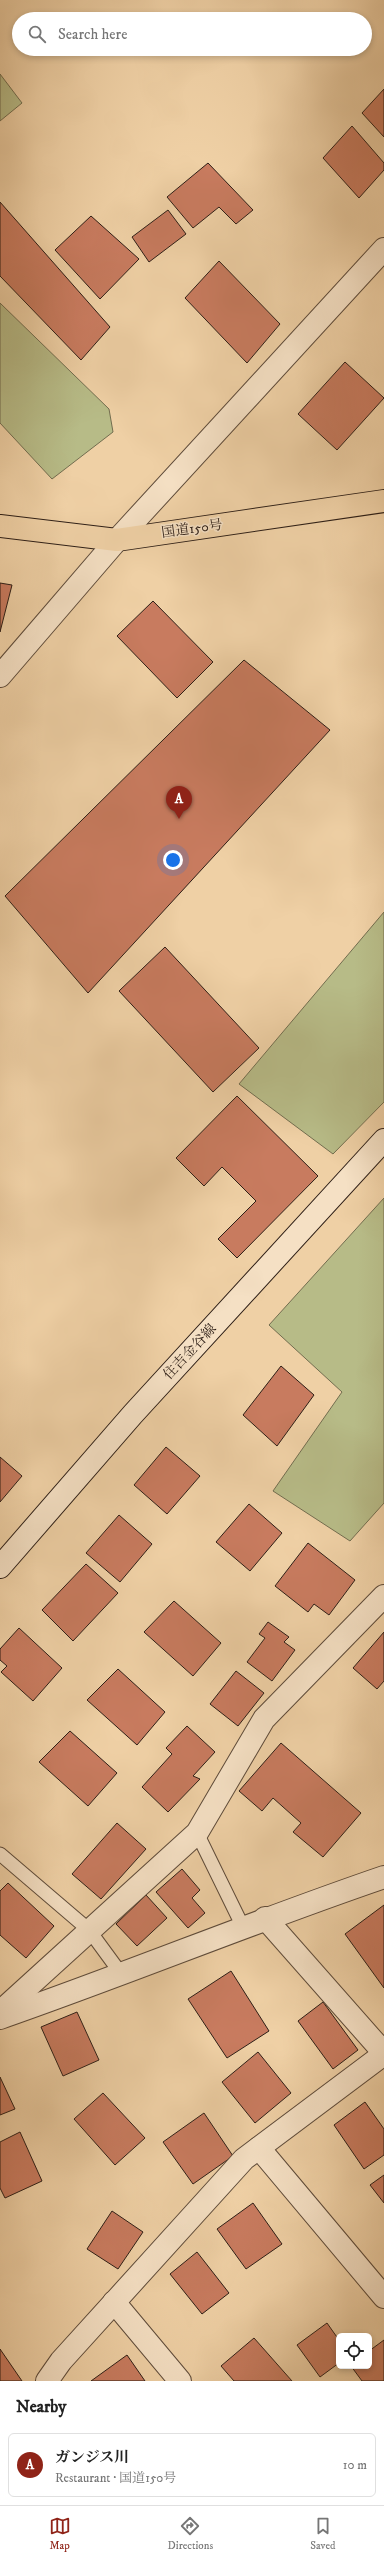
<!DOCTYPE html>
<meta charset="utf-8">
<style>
body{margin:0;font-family:"IM FELL DW Pica","Noto Serif JP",serif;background:#f6f6f6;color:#222}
.controls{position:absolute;right:12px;bottom:12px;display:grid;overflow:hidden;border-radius:6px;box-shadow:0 2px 6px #0003}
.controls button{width:36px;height:36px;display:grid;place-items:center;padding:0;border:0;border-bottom:1px solid #e0e0e0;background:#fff;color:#222;font:20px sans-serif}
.you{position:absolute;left:173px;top:860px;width:14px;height:14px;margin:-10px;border:3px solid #fff;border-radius:50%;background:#1a73e8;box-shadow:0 0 0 6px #1a73e833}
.badge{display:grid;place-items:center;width:26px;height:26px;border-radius:50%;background:#8f2418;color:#fff;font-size:13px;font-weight:700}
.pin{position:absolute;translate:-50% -33px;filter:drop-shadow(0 1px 2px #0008)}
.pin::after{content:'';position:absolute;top:21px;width:14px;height:12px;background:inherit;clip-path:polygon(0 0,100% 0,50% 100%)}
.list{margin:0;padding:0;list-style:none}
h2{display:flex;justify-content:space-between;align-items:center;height:52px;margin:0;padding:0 16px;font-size:17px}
h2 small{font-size:13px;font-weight:400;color:#767676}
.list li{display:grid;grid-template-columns:26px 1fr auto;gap:12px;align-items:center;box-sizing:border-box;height:64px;margin:0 8px 8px;padding:0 8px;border:1px solid #e0e0e0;border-radius:6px}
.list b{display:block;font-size:15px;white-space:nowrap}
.list p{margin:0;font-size:13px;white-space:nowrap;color:#767676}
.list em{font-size:13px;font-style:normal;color:#767676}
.icon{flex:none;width:22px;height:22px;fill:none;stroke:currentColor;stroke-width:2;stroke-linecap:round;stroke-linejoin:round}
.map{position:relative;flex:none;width:384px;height:2381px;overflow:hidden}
.search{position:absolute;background:#fff;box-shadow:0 2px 6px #0003;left:12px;right:12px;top:12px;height:44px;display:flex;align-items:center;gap:10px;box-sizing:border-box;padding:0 14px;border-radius:22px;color:#767676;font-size:15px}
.sheet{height:124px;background:#fff}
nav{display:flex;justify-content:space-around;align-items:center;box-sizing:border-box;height:56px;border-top:1px solid #e0e0e0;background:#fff;font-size:11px;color:#767676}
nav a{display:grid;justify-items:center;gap:2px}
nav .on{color:#8f2418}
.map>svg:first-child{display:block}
</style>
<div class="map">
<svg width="384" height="2381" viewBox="0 0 384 2381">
<rect width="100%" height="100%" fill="#efd0a5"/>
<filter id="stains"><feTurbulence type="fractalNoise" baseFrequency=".005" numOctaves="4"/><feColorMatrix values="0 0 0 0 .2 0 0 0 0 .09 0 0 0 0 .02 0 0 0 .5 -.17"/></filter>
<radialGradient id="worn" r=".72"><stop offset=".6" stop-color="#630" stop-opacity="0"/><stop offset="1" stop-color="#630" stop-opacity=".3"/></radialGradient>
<g fill="#b7bb87" stroke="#726d4f">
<path d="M0,74L22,103L0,121Z"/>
<path d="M0,303L109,409L113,432L52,479L0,423Z"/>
<path d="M384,912V1102L333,1154L239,1084Z"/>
<path d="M384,1198V1503L350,1541L273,1491L342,1392L269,1325Z"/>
</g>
<g fill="#c87b5f" stroke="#2e1f17">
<path d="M384,89V137L362,113Z"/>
<path d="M352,126L384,163V170L359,198L323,158Z"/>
<path d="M208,163L253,210L236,224L219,207L193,228L167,197Z"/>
<path d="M0,202L110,327L81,360L0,276Z"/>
<path d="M168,210L186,234L149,262L132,237Z"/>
<path d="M91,216L139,259L100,299L55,250Z"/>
<path d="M219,261L280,324L247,363L185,298Z"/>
<path d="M345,362L384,398L337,450L298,414Z"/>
<path d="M0,583L12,585L0,632Z"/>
<path d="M153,601L213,662L177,698L117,636Z"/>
<path d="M244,660L330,730L88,993L5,896Z"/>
<path d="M165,947L259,1048L213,1092L119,991Z"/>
<path d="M237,1096L318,1176L237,1258L218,1239L256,1201L222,1167L204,1186L176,1158Z"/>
<path d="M281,1366L314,1395L277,1446L243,1415Z"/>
<path d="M166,1447L200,1476L167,1514L134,1485Z"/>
<path d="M0,1457L22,1476L0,1502Z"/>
<path d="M249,1504L282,1533L250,1571L216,1542Z"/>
<path d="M119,1515L152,1544L120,1582L86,1553Z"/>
<path d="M308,1543L355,1580L329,1615L314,1604L308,1612L275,1586Z"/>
<path d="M86,1564L118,1593L73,1641L42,1610Z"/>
<path d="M174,1601L221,1643L193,1676L144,1632Z"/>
<path d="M268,1622L289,1637L284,1642L295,1650L272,1681L247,1662L265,1638L259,1634Z"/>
<path d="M19,1628L62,1668L33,1701L1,1672L7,1666L0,1660V1649Z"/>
<path d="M384,1632V1681L377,1689L353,1668Z"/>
<path d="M118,1669L165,1712L137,1745L87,1700Z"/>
<path d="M236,1671L264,1693L238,1726L210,1704Z"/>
<path d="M187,1726L215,1752L193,1776L200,1779L168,1812L142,1787L172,1754L166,1748Z"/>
<path d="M70,1731L117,1773L88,1806L39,1762Z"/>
<path d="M281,1743L361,1813L323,1857L293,1832L301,1823L273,1798L262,1811L239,1791Z"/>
<path d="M117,1823L146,1849L101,1899L72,1874Z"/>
<path d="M182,1869L200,1890L192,1898L205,1913L188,1928L156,1892Z"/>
<path d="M8,1883L54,1926L26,1958L0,1935V1891Z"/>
<path d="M146,1895L167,1918L137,1946L116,1924Z"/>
<path d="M384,1905V1988L345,1934Z"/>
<path d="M231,1971L269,2031L227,2058L188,1999Z"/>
<path d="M323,2002L358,2050L333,2069L298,2021Z"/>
<path d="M77,2012L99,2060L63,2076L41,2027Z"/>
<path d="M258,2052L291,2093L255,2123L222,2082Z"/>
<path d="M0,2077L15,2109L0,2115Z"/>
<path d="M103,2093L145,2138L115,2165L74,2119Z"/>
<path d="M365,2102L384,2129V2155L364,2169L334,2125Z"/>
<path d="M204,2113L233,2156L193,2184L163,2142Z"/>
<path d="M20,2132L42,2181L5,2198L0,2188V2142Z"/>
<path d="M384,2175V2203L370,2185Z"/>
<path d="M253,2203L282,2244L246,2269L217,2229Z"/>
<path d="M112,2211L143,2232L118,2269L87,2249Z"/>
<path d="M197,2252L229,2293L202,2314L170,2274Z"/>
<path d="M327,2323L339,2340V2363L320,2377L297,2345Z"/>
<path d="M254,2338L292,2381H234L221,2366Z"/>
<path d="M384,2340V2381H362L351,2366H369V2351Z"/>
<path d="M0,2349L22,2381H0Z"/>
<path d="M127,2355L145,2381H91Z"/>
</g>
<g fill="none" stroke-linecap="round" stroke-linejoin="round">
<defs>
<g id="service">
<path d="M197,1833L243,1927"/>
<path d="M0,1854L89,1930L122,1975"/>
</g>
<g id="minor">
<path d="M265,1918L384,2053"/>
<path d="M0,2012L197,1833L264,1719L384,1596"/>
<path d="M0,2018C129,1973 255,1921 384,1877"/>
<path d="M259,2148L384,2297"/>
<path d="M114,2302L180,2381"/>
<path d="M47,2381L61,2361L244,2159L384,2054"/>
</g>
<path id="tertiary" d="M0,676L117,540L384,249"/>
<path id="secondary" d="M0,1567L133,1414L384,1140"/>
<path id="trunk" d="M0,526L117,540L384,501"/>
</defs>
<use href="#service" stroke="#5e4b3a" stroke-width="15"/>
<use href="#minor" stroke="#5e4b3a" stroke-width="24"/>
<use href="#tertiary" stroke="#5e4b3a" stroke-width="24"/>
<use href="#secondary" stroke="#2e1f17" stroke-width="24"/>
<use href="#trunk" stroke="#2e1f17" stroke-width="24"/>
<use href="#service" stroke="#f5e0c4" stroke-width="13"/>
<use href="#minor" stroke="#f5e0c4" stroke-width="22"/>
<use href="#tertiary" stroke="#f5e0c4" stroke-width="22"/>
<use href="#secondary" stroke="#f5e0c4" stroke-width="22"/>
<use href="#trunk" stroke="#efd0a5" stroke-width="22"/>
</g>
<g text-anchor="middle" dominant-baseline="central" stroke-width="3" stroke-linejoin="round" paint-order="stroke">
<g font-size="14" fill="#2e1f17" stroke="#f5e0c4">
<text transform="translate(192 529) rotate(-8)">国道150号</text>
<text transform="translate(190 1352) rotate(-47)">住吉金谷線</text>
</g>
</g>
<rect width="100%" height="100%" filter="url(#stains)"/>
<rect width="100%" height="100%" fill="url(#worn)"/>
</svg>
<div class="controls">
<button><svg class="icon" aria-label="locate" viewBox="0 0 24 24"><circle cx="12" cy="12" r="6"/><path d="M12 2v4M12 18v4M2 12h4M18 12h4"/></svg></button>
</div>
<div class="you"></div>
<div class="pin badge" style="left:179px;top:819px">A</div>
<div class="search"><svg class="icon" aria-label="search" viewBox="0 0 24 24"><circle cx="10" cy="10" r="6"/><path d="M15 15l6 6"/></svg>Search here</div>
</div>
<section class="sheet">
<h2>Nearby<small></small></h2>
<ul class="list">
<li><span class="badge">A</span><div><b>ガンジス川</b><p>Restaurant · 国道150号</p></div><em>10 m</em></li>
</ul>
</section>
<nav>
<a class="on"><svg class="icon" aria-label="map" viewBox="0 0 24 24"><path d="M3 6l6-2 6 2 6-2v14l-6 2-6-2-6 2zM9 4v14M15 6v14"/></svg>Map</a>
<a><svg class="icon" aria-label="directions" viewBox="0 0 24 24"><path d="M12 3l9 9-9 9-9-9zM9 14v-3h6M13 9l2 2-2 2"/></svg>Directions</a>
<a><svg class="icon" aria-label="saved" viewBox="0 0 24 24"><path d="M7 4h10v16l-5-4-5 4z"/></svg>Saved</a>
</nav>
